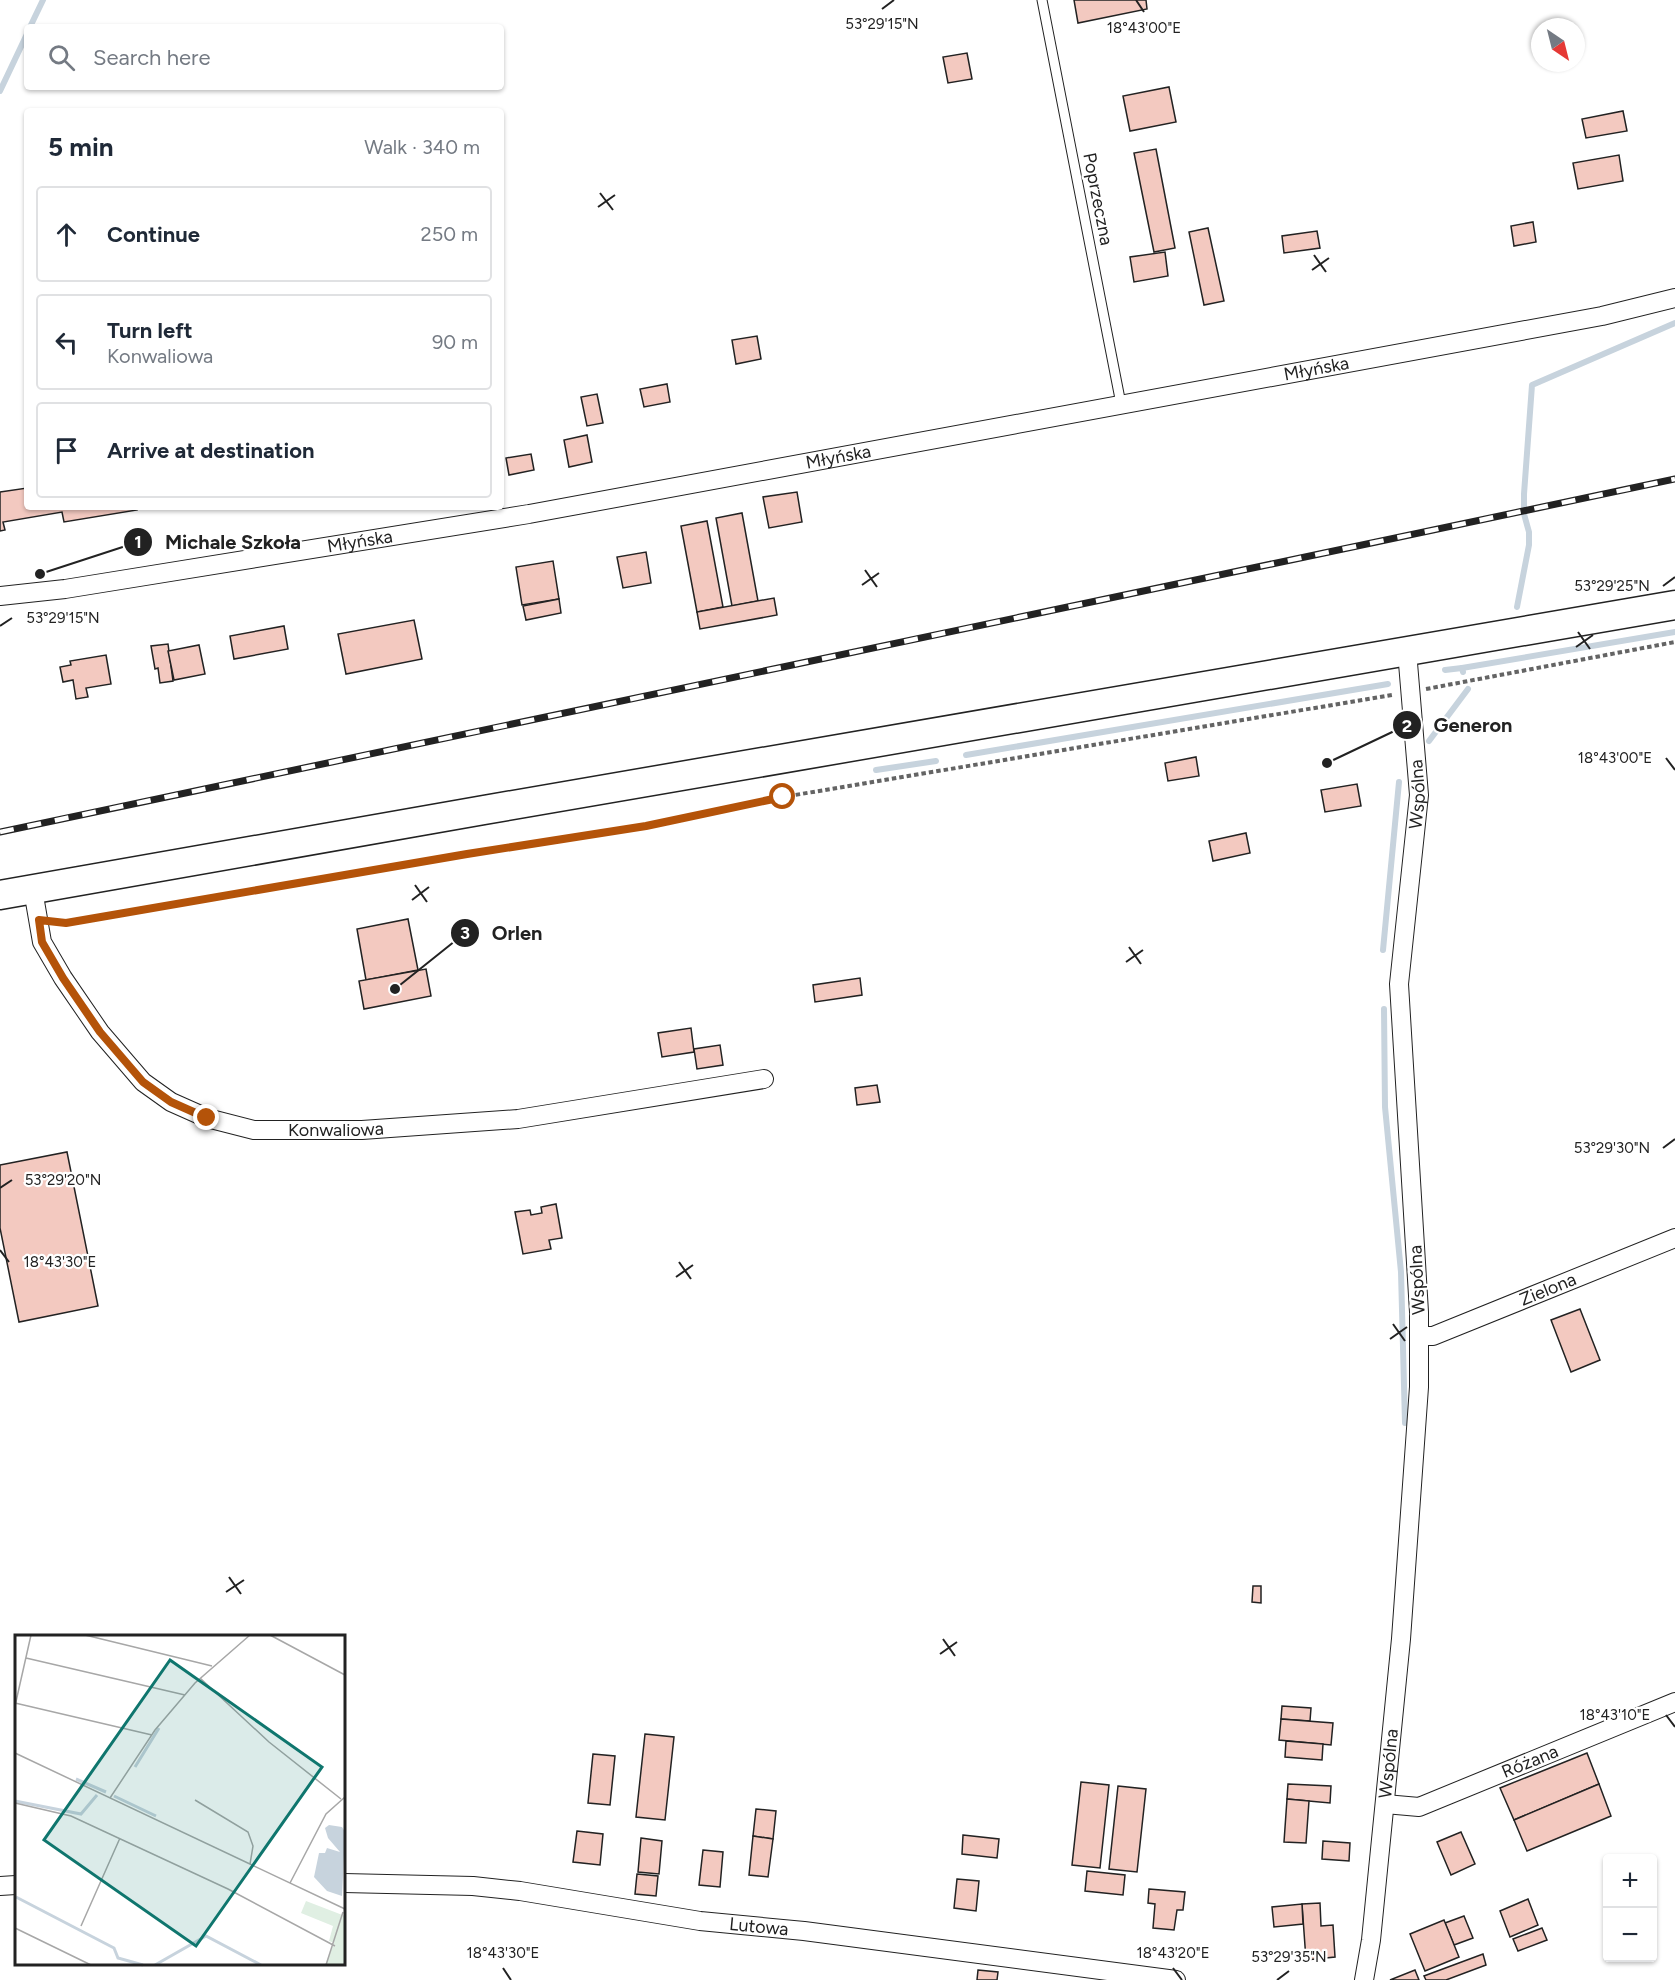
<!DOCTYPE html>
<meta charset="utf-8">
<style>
body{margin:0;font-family:Figtree,sans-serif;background:#f6f6f7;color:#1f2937}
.controls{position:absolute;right:18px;bottom:18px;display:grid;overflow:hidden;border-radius:6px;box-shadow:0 2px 4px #0004}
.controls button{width:54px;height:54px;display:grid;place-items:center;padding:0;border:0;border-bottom:2px solid #e0e1e3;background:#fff;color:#1f2937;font:30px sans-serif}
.compass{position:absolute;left:1531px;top:18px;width:54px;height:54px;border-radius:50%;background:#fff;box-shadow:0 2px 4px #0004;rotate:145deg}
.stop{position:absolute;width:18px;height:18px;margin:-14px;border:4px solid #b45309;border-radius:50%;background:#fff}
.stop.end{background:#b45309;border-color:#fff;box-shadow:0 2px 6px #0008}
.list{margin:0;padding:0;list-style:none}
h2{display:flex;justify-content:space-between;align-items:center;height:78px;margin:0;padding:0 24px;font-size:26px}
h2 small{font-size:20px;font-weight:400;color:#747a83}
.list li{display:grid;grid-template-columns:39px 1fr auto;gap:18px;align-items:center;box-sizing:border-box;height:96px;margin:0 12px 12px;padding:0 12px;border:2px solid #e0e1e3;border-radius:6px}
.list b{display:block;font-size:22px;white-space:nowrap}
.list p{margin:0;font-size:20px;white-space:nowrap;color:#747a83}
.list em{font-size:20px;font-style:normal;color:#747a83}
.icon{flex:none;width:33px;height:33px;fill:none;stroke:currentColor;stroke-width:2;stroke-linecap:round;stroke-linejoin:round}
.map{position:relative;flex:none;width:1675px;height:1980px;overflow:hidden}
.search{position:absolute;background:#fff;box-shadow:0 2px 4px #0004;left:24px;top:24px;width:480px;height:66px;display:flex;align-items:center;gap:15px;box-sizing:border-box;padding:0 21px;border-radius:6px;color:#747a83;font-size:22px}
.panel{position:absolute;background:#fff;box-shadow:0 2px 4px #0004;left:24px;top:108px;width:480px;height:402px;border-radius:6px}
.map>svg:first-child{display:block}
</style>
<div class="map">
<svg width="1675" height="1980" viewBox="0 0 1675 1980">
<rect width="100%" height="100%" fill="#fff"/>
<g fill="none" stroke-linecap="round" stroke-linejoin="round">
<g stroke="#c7d3dd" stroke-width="6">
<path d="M30,27L43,0"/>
<path d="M0,91L27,34"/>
<path d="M1517,607L1529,545V532L1524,514V494L1532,385L1675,323"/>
<path d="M1445,670L1462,668"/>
<path d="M1463,672L1462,668L1675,632"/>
<path d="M1429,741L1468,689"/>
<path d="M966,755L1388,684"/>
<path d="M876,770L936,761"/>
<path d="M1383,950L1399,782"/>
<path d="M1384,1009L1385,1107L1401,1272L1405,1423"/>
</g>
</g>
<g fill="#f3c9c0" stroke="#222" stroke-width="1.5">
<path d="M1074,0H1146L1147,9L1078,23Z"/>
<path d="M967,53L972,79L948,83L943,57Z"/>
<path d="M1169,87L1176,122L1130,131L1123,96Z"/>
<path d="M1623,111L1627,131L1586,138L1582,119Z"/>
<path d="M1156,149L1175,248L1154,252L1134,153Z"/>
<path d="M1619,155L1623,181L1578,189L1573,163Z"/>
<path d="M1533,222L1536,242L1514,246L1511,226Z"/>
<path d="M1208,228L1224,301L1204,305L1189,232Z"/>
<path d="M1317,231L1320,248L1284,253L1282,236Z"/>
<path d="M1165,252L1168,276L1134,282L1130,257Z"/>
<path d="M757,336L761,359L736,364L732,340Z"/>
<path d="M667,384L670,402L644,407L640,389Z"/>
<path d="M597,394L603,423L587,426L581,397Z"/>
<path d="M587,435L592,462L569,467L564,440Z"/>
<path d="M531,454L534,470L509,475L506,458Z"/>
<path d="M27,488V507H136L137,510L64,522L62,512L3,522L5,530L0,531V492Z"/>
<path d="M797,492L802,522L769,528L763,497Z"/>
<path d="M742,513L758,601L732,606L716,518Z"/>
<path d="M707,521L723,607L697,612L681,526Z"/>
<path d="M646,552L651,583L623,588L617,557Z"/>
<path d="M553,561L559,599L522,605L516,567Z"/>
<path d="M774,598L777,615L700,629L697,612Z"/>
<path d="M559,599L561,613L526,620L523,606Z"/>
<path d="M414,620L422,659L346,674L338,634Z"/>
<path d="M284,626L288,649L234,659L230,636Z"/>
<path d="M168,644L173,681L160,683L158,668L155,669L151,646Z"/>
<path d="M199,645L205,674L174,680L168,651Z"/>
<path d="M106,655L111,684L86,688L88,697L76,699L73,680L63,682L60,667L71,665L70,661Z"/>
<path d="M1196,757L1199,776L1168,781L1165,763Z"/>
<path d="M1357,784L1361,806L1325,812L1321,790Z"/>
<path d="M1246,833L1250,853L1213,861L1209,841Z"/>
<path d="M408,919L418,970L366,980L357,929Z"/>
<path d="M426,969L431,996L364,1009L359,981Z"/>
<path d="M860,978L862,995L815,1002L813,985Z"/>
<path d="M691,1028L694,1052L662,1057L658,1033Z"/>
<path d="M720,1045L723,1065L697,1069L694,1049Z"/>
<path d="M877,1085L880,1102L857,1105L855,1088Z"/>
<path d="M67,1152L98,1306L19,1322L0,1228V1165Z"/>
<path d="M556,1204L562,1238L549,1240L551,1249L523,1254L515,1212L530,1210L531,1215L542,1213L541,1207Z"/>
<path d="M1580,1309L1600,1360L1571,1372L1551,1320Z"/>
<path d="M1253,1586H1261V1603L1252,1602Z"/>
<path d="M1282,1706L1311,1708L1310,1721L1281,1719Z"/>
<path d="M1281,1719L1333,1723L1331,1745L1279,1740Z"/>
<path d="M645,1734L674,1737L665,1820L636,1817Z"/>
<path d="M1286,1741L1323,1744L1322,1760L1285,1757Z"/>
<path d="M1587,1753L1599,1784L1514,1820L1500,1788Z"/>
<path d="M593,1754L615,1756L610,1805L588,1803Z"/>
<path d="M1081,1782L1109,1785L1100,1868L1072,1865Z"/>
<path d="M1288,1784L1331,1786L1330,1803L1287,1799Z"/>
<path d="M1599,1784L1611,1816L1527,1851L1514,1820Z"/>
<path d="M1118,1786L1146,1789L1137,1872L1109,1869Z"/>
<path d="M1287,1799L1309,1801L1306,1843L1284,1842Z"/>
<path d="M756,1809L776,1811L773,1839L753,1836Z"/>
<path d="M577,1831L603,1834L600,1865L573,1862Z"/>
<path d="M1461,1832L1475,1864L1451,1875L1437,1842Z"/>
<path d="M963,1835L999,1839L997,1858L962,1854Z"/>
<path d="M753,1836L773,1839L768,1877L749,1875Z"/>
<path d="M641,1838L662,1841L659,1874L638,1872Z"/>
<path d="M1323,1841L1350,1843L1349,1861L1322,1859Z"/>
<path d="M703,1850L723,1852L720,1887L699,1885Z"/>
<path d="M1087,1871L1125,1875L1123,1895L1085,1891Z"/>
<path d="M637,1874L658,1876L656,1896L635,1894Z"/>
<path d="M957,1879L979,1881L976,1911L954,1908Z"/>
<path d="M1149,1889L1185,1892L1183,1910H1177L1174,1930L1153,1928L1155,1904L1148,1903Z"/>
<path d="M1528,1899L1538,1925L1510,1937L1500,1911Z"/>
<path d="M1320,1903L1321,1926L1333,1925L1335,1957L1306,1960L1302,1904Z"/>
<path d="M1302,1904L1303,1924L1274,1927L1272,1907Z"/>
<path d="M1464,1916L1473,1938L1454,1945L1445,1923Z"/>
<path d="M1444,1920L1459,1957L1425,1971L1410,1934Z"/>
<path d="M1542,1928L1547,1940L1518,1951L1513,1939Z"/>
<path d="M1483,1954L1486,1965L1446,1980H1426L1424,1976Z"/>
<path d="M978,1970L998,1972L997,1980H977Z"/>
<path d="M1415,1970L1419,1980H1390Z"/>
</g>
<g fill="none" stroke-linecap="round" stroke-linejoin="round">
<defs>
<path id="lane" d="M1042,0L1121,404"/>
<g id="street">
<path id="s1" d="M0,596L65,589L529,514L1602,316L1675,298"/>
<path id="s2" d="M33,890L42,942L63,978L100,1032L143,1082L171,1102L207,1118L254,1130H362L518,1119L764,1079"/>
<path id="s3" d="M1419,1336H1433L1675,1238"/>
<path id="s4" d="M1385,1804L1419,1807L1675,1702"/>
<path id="s5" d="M344,1883L473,1886L520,1891L700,1921L804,1931L1176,1980"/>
<path d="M0,1886L16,1885"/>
<path id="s6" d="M1364,1980L1371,1940L1401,1639L1419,1387V1312L1399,984L1419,795L1407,651"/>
</g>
<path id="primary" d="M0,895L484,810L1675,605"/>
</defs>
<use href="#lane" stroke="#222" stroke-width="11"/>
<use href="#street" stroke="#222" stroke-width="20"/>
<use href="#primary" stroke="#222" stroke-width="31"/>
<g stroke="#646464" stroke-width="4" stroke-dasharray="4.5 3" stroke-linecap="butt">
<path d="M1426,689L1675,642"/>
<path d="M57,922L66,923L467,854L646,826L783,797L1392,695"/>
</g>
<use href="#lane" stroke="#fff" stroke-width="9"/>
<use href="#street" stroke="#fff" stroke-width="18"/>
<use href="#primary" stroke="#fff" stroke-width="28"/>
<defs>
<path id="rail" d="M0,832L1675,479"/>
</defs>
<use href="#rail" stroke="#222" stroke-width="7"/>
<use href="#rail" stroke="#fff" stroke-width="4.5" stroke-dasharray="14" stroke-linecap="butt"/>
</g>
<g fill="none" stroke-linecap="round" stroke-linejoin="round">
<path stroke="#b45309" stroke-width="8" d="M207,1118L171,1102L143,1082L100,1032L63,978L42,942L39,920L66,923L467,854L646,826L783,797"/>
</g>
<path fill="none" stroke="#222" stroke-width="2" d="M1136,0L1144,12M882,9L894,0M600,193L613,210M598,207L615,195M1314,255L1326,272M1312,270L1329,258M865,570L877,587M862,585L879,573M1663,586L1675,577M0,626L12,618M1578,632L1590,649M1576,647L1593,635M1666,758L1675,770M415,885L427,902M412,900L429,887M1129,947L1141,964M1126,962L1143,950M1663,1148L1675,1139M0,1188L12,1180M0,1250L9,1262M679,1262L691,1279M676,1277L693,1265M1393,1324L1405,1341M1390,1339L1407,1327M229,1577L241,1594M226,1592L244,1580M943,1639L955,1656M940,1654L957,1642M1666,1715L1675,1727M503,1968L511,1980M1173,1968L1182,1980M1277,1980L1289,1971"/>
<g text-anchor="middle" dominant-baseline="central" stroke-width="4.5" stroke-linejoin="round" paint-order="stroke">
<g font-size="18" fill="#222" stroke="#fff">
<text transform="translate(1098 199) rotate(79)">Poprzeczna</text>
<text stroke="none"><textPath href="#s1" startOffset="1336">Młyńska</textPath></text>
<text stroke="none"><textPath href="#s1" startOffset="850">Młyńska</textPath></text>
<text stroke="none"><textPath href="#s1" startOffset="364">Młyńska</textPath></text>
<text stroke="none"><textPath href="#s6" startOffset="1190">Wspólna</textPath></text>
<text stroke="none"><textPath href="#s2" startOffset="430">Konwaliowa</textPath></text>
<text transform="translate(1417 1280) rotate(-93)">Wspólna</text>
<text stroke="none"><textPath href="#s3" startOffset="138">Zielona</textPath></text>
<text stroke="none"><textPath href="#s4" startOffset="154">Różana</textPath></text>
<text stroke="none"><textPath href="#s6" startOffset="218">Wspólna</textPath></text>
<text stroke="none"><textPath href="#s5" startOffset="418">Lutowa</textPath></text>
</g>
</g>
<g transform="translate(15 1635)">
<rect width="330" height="330" fill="#fff"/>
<path d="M291,266L330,281V330H310L319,308L314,306L318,291L286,278Z" fill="#e0efe3"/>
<path d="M314,190L327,192L330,197L327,261L312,256L299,242L304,218H310L312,213L325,217L313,203L310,193Z" fill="#c7d3dd"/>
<path fill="none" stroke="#c7d3dd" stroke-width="3" d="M120,132L144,93M61,144L91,157M99,161L141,181M0,166L66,179L82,160M1,262L99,313L103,323L128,330M140,330L191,301L246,330"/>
<path fill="none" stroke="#a7a7a7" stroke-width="1.5" d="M70,0L197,31M255,0L330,40M11,23L170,60M185,43L254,107L326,164M0,68L137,100M0,71L16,0M0,118L330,274M95,163L140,95L180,48L235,0M180,165L233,197L238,211L235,229M0,168L56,181L213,254L320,311M275,248L311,179L330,162M66,291L105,203M0,293L76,330M311,330L328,277"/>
<path fill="#0f766e" fill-opacity="0.15" stroke="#0f766e" stroke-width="3" d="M155,25L307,132L181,311L29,205Z"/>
<rect width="330" height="330" fill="none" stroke="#222" stroke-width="3"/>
</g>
<g font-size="15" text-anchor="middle" fill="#222" stroke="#fff" stroke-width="4.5" stroke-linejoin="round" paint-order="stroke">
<text x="882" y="29">53°29'15"N</text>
<text x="1144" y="33">18°43'00"E</text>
<text x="1612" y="591">53°29'25"N</text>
<text x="63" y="623">53°29'15"N</text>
<text x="1615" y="763">18°43'00"E</text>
<text x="1612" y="1153">53°29'30"N</text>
<text x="63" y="1185">53°29'20"N</text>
<text x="60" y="1267">18°43'30"E</text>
<text x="1615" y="1720">18°43'10"E</text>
<text x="503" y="1958">18°43'30"E</text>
<text x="1173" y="1958">18°43'20"E</text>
<text x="1289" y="1962">53°29'35"N</text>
</g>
<path fill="none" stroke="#222" stroke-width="2" d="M40 574L138 542M1327 763L1407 725M395 989L465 933"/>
<g fill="#222" stroke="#fff" stroke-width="2">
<circle cx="40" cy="574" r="6"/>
<circle cx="1327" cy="763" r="6"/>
<circle cx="395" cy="989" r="6"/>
<circle cx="138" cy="542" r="15"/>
<circle cx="1407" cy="725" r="15"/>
<circle cx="465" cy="933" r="15"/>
</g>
<g font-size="18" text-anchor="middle" font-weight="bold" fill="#fff">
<text x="138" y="548">1</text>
<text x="1407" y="732">2</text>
<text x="465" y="939">3</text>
</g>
<g font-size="20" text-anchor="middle" font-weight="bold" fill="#222" stroke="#fff" stroke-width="4.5" stroke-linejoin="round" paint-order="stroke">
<text x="233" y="549">Michale Szkoła</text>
<text x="1473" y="732">Generon</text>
<text x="517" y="940">Orlen</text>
</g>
</svg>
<div class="controls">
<button>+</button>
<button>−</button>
</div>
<svg class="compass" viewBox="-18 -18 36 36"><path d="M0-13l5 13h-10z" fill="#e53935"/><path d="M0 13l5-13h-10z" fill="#747a83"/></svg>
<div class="stop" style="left:783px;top:797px"></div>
<div class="stop end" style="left:207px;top:1118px"></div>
<div class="search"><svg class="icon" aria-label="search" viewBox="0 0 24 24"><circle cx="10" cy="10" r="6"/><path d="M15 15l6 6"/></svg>Search here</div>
<section class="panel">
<h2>5 min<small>Walk · 340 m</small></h2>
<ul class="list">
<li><svg class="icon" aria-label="ahead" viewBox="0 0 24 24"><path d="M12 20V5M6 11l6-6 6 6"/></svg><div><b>Continue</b></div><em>250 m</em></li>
<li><svg class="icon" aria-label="left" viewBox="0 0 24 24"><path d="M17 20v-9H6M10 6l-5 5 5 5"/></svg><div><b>Turn left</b><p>Konwaliowa</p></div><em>90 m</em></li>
<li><svg class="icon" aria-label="arrive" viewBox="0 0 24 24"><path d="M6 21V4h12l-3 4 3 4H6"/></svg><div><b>Arrive at destination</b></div></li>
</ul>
</section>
</div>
